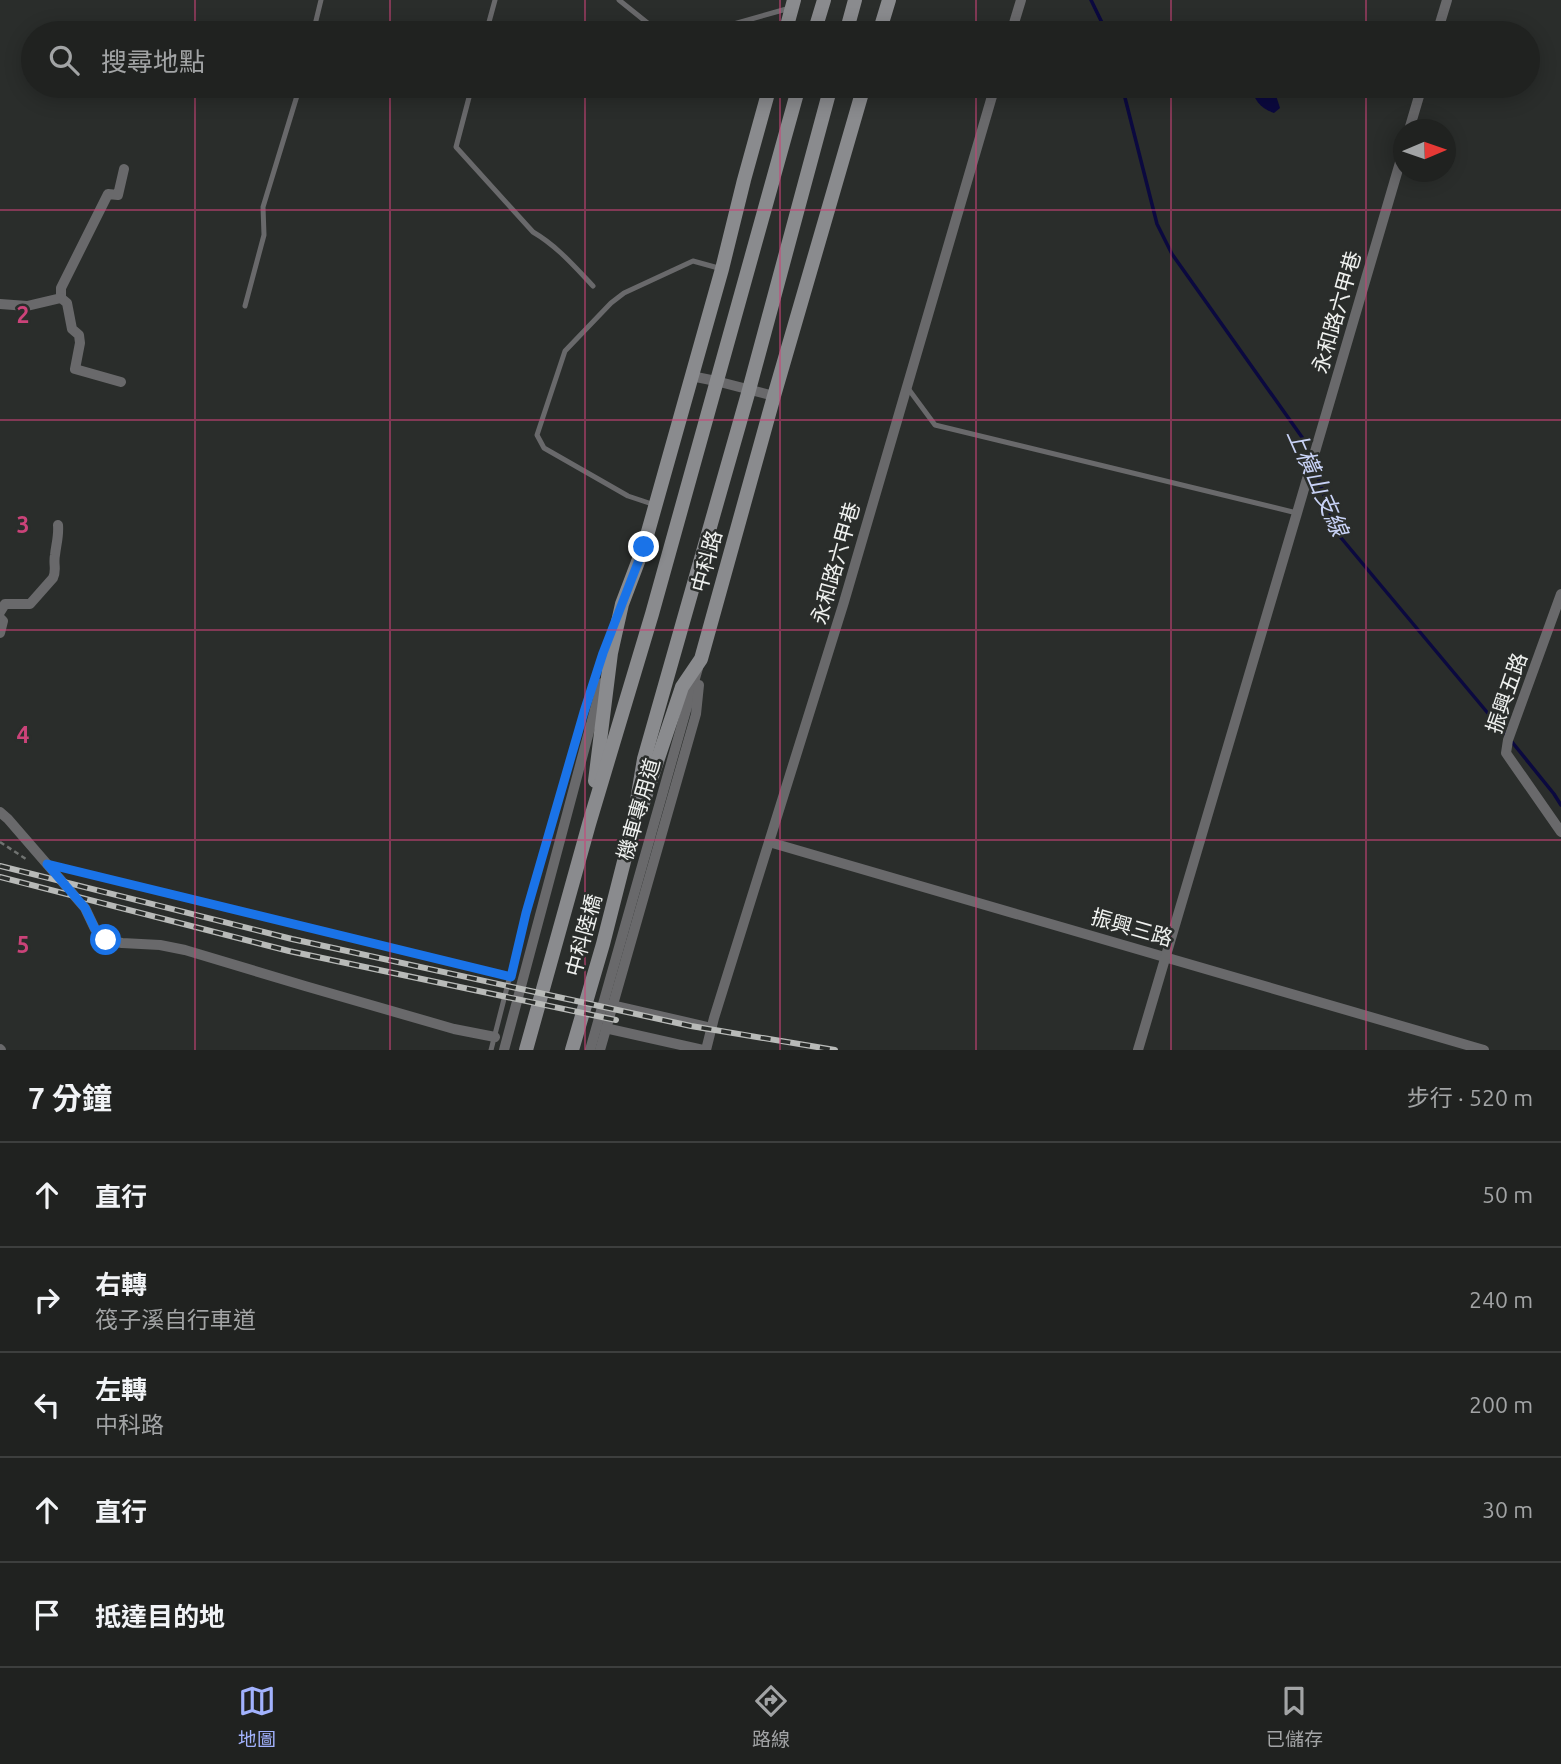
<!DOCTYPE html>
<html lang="zh-TW">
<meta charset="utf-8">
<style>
body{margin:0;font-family:Ubuntu,"Noto Sans TC",sans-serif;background:#2d2f2d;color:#f1f3f6}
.compass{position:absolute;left:1393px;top:119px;width:63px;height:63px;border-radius:50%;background:#202220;box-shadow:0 4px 18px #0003;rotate:88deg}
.stop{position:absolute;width:21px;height:21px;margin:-16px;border:5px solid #1a73e8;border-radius:50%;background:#fff}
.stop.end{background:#1a73e8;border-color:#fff;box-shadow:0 2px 7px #0008}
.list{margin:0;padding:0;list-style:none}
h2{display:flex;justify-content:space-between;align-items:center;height:91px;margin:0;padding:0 28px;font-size:30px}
h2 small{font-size:23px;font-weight:400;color:#a2a4a5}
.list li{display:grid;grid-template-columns:46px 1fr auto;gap:21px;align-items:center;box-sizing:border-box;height:105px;padding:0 28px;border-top:2px solid #3d3f3e}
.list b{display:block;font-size:26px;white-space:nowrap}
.list p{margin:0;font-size:23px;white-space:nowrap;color:#a2a4a5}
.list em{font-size:23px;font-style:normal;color:#a2a4a5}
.icon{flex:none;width:38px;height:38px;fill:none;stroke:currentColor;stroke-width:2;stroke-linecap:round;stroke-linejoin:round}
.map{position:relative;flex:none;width:1561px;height:1050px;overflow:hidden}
.search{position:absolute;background:#202220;box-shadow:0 4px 18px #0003;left:21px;right:21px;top:21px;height:77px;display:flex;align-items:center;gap:18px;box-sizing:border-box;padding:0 24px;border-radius:38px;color:#a2a4a5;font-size:26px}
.sheet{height:616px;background:#202220}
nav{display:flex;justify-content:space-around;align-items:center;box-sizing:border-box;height:98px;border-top:2px solid #3d3f3e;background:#202220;font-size:19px;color:#a2a4a5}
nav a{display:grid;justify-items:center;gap:4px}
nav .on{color:#a2b2fd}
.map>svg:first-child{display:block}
</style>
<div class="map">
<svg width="1561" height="1050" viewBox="0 0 1561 1050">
<rect width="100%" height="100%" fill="#2a2d2b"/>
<path fill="#0b093f" d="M1251,86H1273L1280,108L1274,113C1260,108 1254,100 1251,86Z"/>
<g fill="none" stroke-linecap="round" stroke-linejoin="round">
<g stroke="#0b093f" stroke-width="3.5">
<path d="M1091,0L1107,33"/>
<path d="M1122,86L1157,224L1172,254L1304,440L1310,456"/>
<path d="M1314,466L1337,533L1507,736"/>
<path d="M1512,742L1554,794L1561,805"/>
</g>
<g stroke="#707371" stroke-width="2.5" stroke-dasharray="5 3.5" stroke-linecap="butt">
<path d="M0,842L26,859"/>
<path d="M67,869L502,975"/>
</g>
<g stroke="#69696b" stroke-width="5">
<path d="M619,0L660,33"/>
<path d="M313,33L321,0"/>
<path d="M486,33L495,0"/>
<path d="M702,33L790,8"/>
<path d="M472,86L456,147L533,232C557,246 574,266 593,286"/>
<path d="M245,306L264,235L263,207L300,86"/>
<path d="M907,387L935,425L1297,513"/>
<path d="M655,505L628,496L544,448L537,435L565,351L611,303L624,293L693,261L722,269"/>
<path d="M491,1050L526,913L584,712L607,643"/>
</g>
<g stroke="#69696b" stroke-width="10">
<path d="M1011,33L1021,0"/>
<path d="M1437,33L1447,0"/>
<path d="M1409,130L1422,86"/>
<path d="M61,298V288L108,194L118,195L124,169"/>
<path d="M0,304L27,306L61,298L67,303L72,329L79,335L80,343L75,369L121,382"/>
<path d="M691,376L716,381L774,396"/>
<path d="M1561,594L1508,740L1506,753L1561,832"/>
<path d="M0,612L5,604H30L53,578C57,570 53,564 55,555C56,545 59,536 58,525"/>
<path d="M0,618L3,621L0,633"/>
<path d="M0,812L8,819L85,908L95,929L106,940L122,943L160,945L185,950L305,986L454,1029L495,1037"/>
<path d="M769,842L1484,1050"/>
<path d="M612,1005L712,1028"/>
<path d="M605,1028L703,1050"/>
<path d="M0,1049L1,1050"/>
<path d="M504,1050L602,683"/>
<path d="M590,1050L698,668"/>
<path d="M600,1050L696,714L699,685"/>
<path d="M706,1050L714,1018L844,602L995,86"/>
<path d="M1138,1050L1297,513L1404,149"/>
</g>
<g stroke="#8a8b8e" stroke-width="14">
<path d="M785,33L794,0"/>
<path d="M814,33L824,0"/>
<path d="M846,33L855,0"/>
<path d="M879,33L889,0"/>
<path d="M595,781L611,653L622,604L644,546L722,269L744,180L770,86"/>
<path d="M643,803L682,687L701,659L774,396L864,86"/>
<path d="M526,1050L589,824L652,614L799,86"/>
<path d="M572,1050L603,944L632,830L644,759L749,390L831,86"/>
</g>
<defs>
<g id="rail">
<path d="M0,866L292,939L691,1026L835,1050"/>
<path d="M0,877L289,951L616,1020"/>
</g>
</defs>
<use href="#rail" stroke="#b8bab8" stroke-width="6"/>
<use href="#rail" stroke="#2a2d2b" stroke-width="3.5" stroke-dasharray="10" stroke-linecap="butt"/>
</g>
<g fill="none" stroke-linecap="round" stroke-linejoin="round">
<path stroke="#1a73e8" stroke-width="9" d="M106,940L95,929L85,908L47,864L511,977L526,913L584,712L603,653L644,547"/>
</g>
<path fill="none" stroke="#cb4379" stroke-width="2" stroke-opacity="0.55" d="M195,0V33M390,0V33M585,0V33M780,0V33M976,0V33M1171,0V33M1366,0V33M195,86V1050M390,86V1050M585,86V1050M780,86V1050M976,86V1050M1171,86V1050M1366,86V1050M0,210H1561M0,420H1561M0,630H1561M0,840H1561"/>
<g text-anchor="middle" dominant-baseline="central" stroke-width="5" stroke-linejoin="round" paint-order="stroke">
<g font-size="21" fill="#eff1ef" stroke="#2a2d2b">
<text transform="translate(1336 312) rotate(-74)">永和路六甲巷</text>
<text transform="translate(706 561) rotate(-75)">中科路</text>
<text transform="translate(835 563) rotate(-74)">永和路六甲巷</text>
<text transform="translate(1506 693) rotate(-71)">振興五路</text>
<text transform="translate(638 809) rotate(-74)">機車專用道</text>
<text transform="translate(1132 927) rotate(16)">振興三路</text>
<text transform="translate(583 935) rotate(-75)">中科陸橋</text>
</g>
<g font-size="23" font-style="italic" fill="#c8d2f6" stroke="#2a2d2b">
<text transform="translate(1318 482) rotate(66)">上橫山支線</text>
</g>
</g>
<g font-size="23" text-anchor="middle" font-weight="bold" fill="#cb4379" stroke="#2a2d2b" stroke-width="5" stroke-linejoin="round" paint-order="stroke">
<text x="23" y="323">2</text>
<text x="23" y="533">3</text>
<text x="23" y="743">4</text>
<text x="23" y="953">5</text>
</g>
</svg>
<svg class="compass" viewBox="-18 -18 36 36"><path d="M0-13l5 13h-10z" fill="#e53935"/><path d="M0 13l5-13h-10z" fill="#a2a4a5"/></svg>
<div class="stop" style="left:106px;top:940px"></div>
<div class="stop end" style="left:644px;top:547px"></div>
<div class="search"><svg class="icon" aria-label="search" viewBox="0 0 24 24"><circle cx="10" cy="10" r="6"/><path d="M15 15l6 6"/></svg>搜尋地點</div>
</div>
<section class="sheet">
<h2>7 分鐘<small>步行 · 520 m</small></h2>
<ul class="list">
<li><svg class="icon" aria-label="ahead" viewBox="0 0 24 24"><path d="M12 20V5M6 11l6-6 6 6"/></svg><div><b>直行</b></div><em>50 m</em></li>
<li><svg class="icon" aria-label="right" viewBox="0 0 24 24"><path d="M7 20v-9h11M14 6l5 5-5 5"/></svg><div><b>右轉</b><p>筏子溪自行車道</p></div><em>240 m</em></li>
<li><svg class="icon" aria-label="left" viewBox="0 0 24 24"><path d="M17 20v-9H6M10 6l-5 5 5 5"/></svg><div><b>左轉</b><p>中科路</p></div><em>200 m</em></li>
<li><svg class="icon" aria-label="ahead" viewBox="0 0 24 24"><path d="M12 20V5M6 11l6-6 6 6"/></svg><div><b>直行</b></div><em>30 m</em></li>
<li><svg class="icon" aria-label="arrive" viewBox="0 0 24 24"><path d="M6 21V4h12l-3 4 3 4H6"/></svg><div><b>抵達目的地</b></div></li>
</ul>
</section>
<nav>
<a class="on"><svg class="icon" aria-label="map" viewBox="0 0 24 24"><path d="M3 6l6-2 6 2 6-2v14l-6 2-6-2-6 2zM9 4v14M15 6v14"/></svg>地圖</a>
<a><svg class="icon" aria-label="directions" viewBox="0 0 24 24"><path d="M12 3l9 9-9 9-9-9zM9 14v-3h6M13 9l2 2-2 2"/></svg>路線</a>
<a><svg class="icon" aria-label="saved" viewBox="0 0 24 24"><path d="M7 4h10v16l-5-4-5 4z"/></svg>已儲存</a>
</nav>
